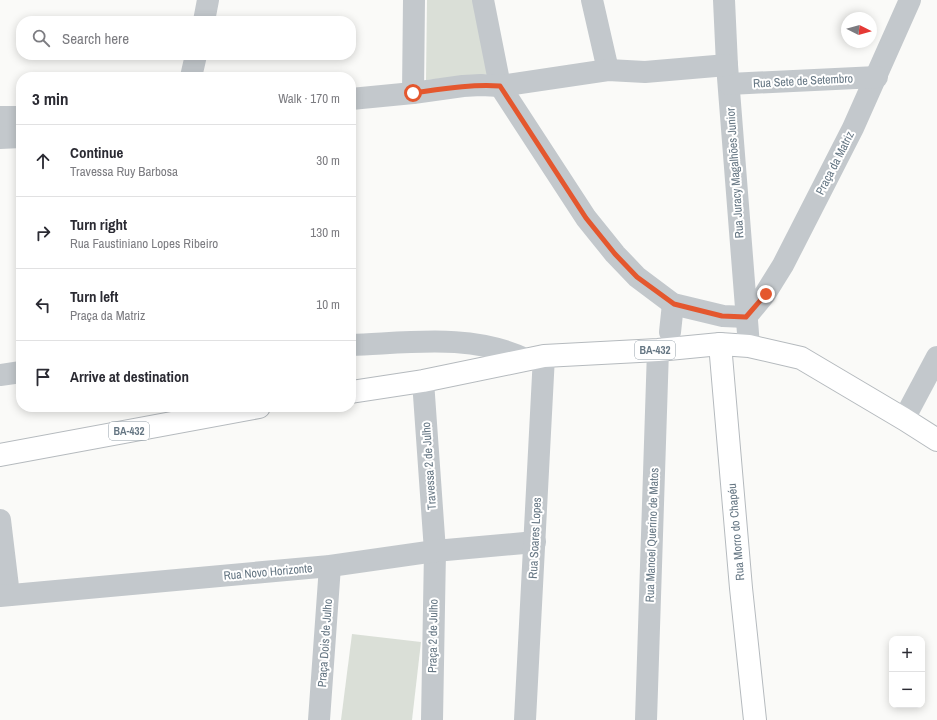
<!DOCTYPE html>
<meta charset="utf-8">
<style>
body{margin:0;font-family:"Archivo Narrow",sans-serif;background:#f2f2f3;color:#2b2b33}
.controls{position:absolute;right:12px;bottom:12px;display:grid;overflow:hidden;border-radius:8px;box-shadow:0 2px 10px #0003}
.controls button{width:36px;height:36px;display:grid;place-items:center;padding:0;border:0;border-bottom:1px solid #e1e1e2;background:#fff;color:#2b2b33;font:20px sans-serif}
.compass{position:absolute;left:841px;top:12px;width:36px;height:36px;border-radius:50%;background:#fff;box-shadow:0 2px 10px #0003;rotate:96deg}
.stop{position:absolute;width:12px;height:12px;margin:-9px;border:3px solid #e4572e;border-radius:50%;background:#fff}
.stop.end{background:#e4572e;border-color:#fff;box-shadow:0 1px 4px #0008}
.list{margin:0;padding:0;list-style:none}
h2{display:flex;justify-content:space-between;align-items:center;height:52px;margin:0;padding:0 16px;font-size:17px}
h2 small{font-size:13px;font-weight:400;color:#7c7c81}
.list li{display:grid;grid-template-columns:26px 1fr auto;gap:12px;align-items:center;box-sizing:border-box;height:72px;padding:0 16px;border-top:1px solid #e1e1e2}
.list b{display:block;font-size:15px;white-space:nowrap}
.list p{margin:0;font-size:13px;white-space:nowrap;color:#7c7c81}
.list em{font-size:13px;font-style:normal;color:#7c7c81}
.icon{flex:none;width:22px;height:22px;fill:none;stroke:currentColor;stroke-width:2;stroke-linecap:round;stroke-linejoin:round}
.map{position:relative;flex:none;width:937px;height:720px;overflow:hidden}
.search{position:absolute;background:#fff;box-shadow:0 2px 10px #0003;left:16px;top:16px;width:340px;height:44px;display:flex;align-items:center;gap:10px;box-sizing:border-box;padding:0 14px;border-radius:16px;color:#7c7c81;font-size:15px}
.panel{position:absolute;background:#fff;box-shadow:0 2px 10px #0003;left:16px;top:72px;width:340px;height:340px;border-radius:16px}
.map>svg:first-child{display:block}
</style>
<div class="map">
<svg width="937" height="720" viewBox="0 0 937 720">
<rect width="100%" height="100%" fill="#fafaf8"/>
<g fill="#dadfd7">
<path d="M427,0H474L490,74L426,80Z"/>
<path d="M352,634L421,642L412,720H341Z"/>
</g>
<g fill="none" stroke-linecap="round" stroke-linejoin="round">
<defs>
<g id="major">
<path d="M720,344L741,588L755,720"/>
<path d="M351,392L423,381L544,356L658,350L720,344L749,346L801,358L904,419L937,440"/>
<path d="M0,455L259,407"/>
</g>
</defs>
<use href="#major" stroke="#b5babe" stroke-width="24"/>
<g stroke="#c3c8cc" stroke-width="22">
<path d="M483,0L500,86L586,218L615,254L637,277L673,304L723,316L746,317L765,294L783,265L853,128L910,0"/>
<path d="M592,0L608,70"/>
<path d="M724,0L727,65L749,346"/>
<path d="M204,21L208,0"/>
<path d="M191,77L196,55"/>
<path d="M729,84L877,77"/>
<path d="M413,93L414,0"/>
<path d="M351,99L413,93L463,86L481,85L500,86L608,70L645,72L727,65"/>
<path d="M0,117H21"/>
<path d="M0,138L21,137"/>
<path d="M670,332L673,304"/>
<path d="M351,345C408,343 472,333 525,359"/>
<path d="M0,375L21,372"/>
<path d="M423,381L435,551L432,720"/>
<path d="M904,419L937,357"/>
<path d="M0,520L9,595"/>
<path d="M0,596L330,566L435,551L535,542"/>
<path d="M319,720L330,566"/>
<path d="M525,720L544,356"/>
<path d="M646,720L658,350"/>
</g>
<use href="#major" stroke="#fff" stroke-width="22"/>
</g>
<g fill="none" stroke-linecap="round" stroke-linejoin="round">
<path stroke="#e4572e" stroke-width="5" d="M413,93C442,89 471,84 500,86L586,218L615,254L637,277L674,304L722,316L746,317L766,294"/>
</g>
<g text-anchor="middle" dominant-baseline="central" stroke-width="4" stroke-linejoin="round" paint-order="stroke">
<g fill="#fff" stroke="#939fa8" stroke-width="1">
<rect x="635" y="341" width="40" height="18" rx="3"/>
<rect x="109" y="422" width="40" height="18" rx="3"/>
</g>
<g font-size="11" font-weight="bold" fill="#657683">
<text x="655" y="350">BA-432</text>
<text x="129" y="431">BA-432</text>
</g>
<g font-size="12" fill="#657683" stroke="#fff">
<text transform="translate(803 81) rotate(-3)">Rua Sete de Setembro</text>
<text transform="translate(835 163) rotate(-63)">Praça da Matriz</text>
<text transform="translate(735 173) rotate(-94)">Rua Juracy Magalhões Junior</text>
<text transform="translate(429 466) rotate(-94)">Travessa 2 de Julho</text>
<text transform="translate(736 532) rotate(-95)">Rua Morro do Chapéu</text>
<text transform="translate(652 535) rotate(-88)">Rua Manoel Querino de Matos</text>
<text transform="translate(535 538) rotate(-87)">Rua Soares Lopes</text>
<text transform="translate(268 572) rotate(-5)">Rua Novo Horizonte</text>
<text transform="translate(433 636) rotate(-89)">Praça 2 de Julho</text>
<text transform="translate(325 643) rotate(-86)">Praça Dois de Julho</text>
</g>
</g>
</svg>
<div class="controls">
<button>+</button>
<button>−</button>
</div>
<svg class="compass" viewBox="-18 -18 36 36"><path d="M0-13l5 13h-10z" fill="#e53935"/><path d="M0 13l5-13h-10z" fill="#7c7c81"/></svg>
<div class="stop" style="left:413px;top:93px"></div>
<div class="stop end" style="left:766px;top:294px"></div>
<div class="search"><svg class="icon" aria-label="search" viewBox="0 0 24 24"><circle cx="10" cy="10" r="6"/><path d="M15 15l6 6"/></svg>Search here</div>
<section class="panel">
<h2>3 min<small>Walk · 170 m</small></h2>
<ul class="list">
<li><svg class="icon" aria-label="ahead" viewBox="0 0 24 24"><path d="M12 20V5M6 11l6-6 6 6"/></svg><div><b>Continue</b><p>Travessa Ruy Barbosa</p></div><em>30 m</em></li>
<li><svg class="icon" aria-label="right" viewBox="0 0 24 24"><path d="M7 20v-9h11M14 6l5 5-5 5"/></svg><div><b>Turn right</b><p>Rua Faustiniano Lopes Ribeiro</p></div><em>130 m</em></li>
<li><svg class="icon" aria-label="left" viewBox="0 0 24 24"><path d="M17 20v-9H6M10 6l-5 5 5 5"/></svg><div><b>Turn left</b><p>Praça da Matriz</p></div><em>10 m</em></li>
<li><svg class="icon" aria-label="arrive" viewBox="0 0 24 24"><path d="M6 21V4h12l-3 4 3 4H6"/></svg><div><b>Arrive at destination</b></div></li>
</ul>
</section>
</div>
